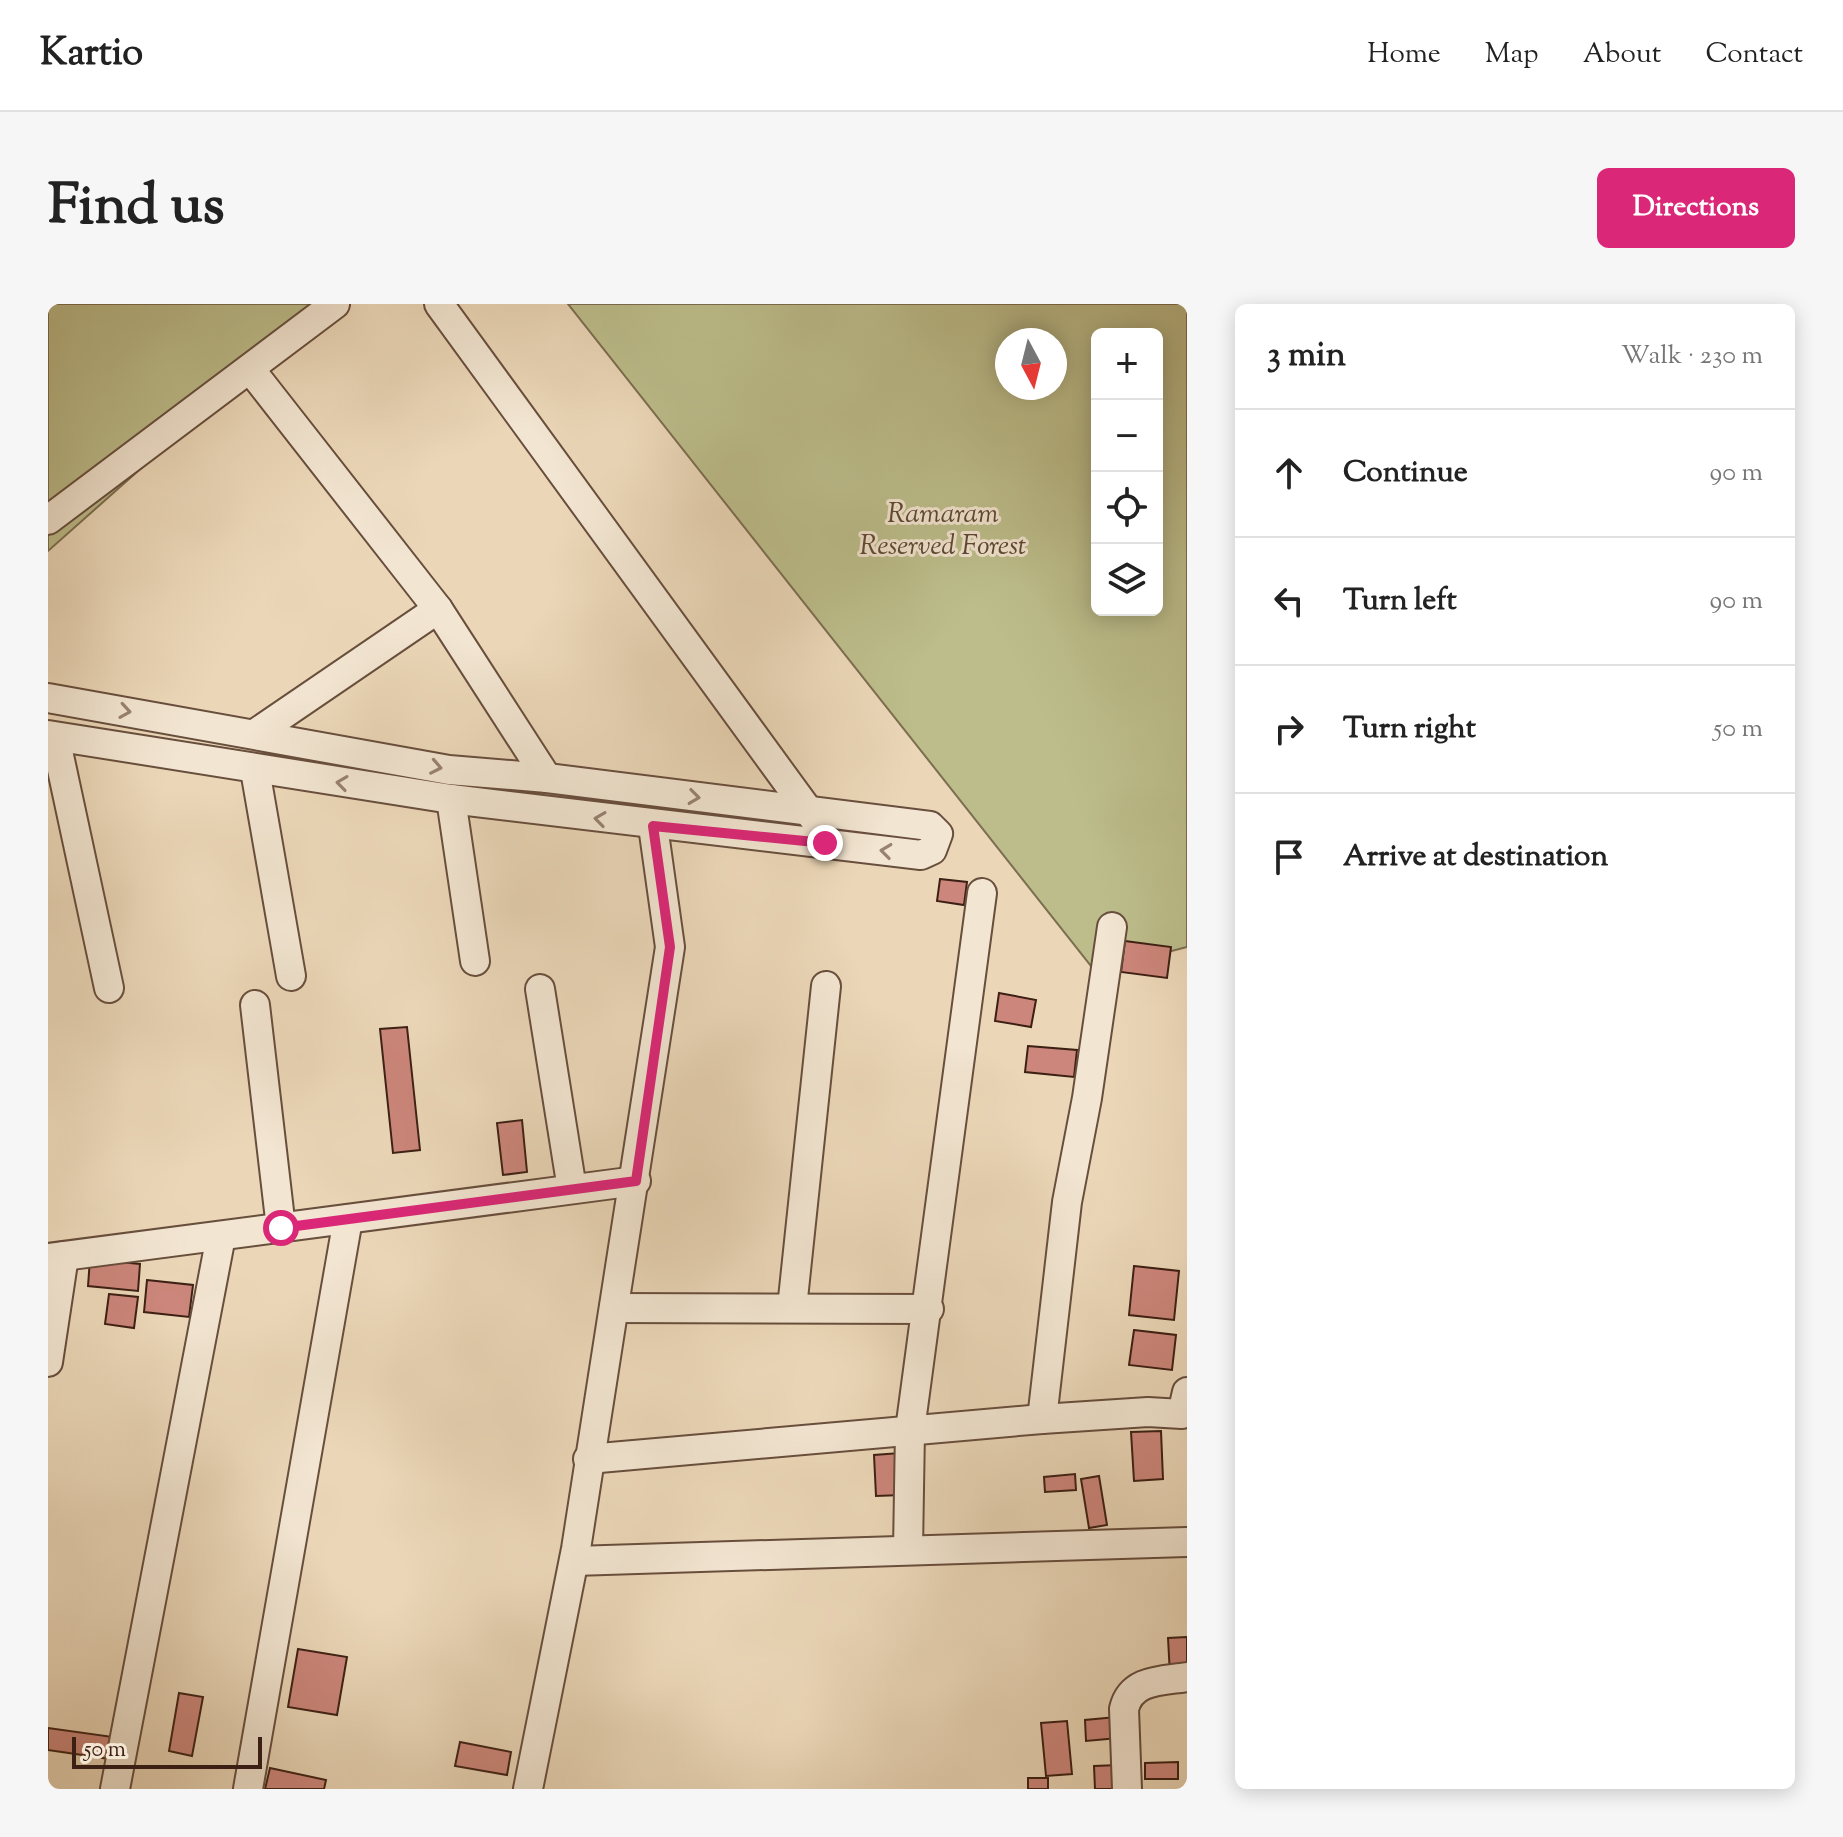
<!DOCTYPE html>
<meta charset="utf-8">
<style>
body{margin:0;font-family:"Sorts Mill Goudy",serif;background:#f6f6f6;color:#222}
.controls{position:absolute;right:24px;top:24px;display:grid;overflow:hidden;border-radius:12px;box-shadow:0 4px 20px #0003}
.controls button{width:72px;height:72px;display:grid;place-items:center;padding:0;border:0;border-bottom:2px solid #e0e0e0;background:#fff;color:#222;font:40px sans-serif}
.compass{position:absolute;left:947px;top:24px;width:72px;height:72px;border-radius:50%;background:#fff;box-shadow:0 4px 20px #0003;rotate:173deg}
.scale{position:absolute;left:24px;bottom:20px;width:190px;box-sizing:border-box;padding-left:8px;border:4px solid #3d2014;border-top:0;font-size:22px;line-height:28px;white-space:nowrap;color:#3d2014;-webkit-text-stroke:6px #f2e5d1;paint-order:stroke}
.stop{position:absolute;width:24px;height:24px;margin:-18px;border:6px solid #db2777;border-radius:50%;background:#fff}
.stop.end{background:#db2777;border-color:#fff;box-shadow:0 2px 8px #0008}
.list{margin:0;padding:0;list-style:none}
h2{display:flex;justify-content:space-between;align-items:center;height:104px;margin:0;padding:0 32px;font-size:34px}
h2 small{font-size:26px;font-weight:400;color:#767676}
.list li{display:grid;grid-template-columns:52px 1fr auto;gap:24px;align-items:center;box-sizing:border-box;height:128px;padding:0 32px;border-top:2px solid #e0e0e0}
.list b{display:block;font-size:30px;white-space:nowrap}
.list em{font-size:26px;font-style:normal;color:#767676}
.icon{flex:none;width:44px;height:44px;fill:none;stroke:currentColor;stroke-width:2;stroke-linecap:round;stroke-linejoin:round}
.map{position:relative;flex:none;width:1139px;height:1485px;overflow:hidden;border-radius:12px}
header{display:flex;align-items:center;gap:48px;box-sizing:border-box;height:112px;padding:0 40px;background:#fff;border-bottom:2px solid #e0e0e0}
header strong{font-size:38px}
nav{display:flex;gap:44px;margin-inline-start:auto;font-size:28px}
.intro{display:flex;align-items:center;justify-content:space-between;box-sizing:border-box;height:192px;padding:0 48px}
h1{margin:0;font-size:56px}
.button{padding:20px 36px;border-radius:12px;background:#db2777;color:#fff;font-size:28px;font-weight:700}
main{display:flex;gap:48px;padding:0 48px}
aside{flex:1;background:#fff;border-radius:12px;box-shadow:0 4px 20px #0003}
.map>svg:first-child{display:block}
</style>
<header>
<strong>Kartio</strong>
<nav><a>Home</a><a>Map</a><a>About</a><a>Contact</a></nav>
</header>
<div class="intro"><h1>Find us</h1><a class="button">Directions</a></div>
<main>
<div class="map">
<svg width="1139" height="1485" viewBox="0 0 1139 1485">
<rect width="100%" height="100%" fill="#ebd7b8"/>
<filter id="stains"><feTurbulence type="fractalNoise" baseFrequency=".0025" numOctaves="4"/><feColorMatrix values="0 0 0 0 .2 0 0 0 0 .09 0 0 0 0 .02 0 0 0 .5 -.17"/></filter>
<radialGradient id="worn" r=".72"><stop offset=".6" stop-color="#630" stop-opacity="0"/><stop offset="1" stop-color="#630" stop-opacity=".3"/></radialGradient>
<g fill="#bcbd8b" stroke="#7c6e50" stroke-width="2" fill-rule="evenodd">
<path d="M0,0H278L0,247Z"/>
<path d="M520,0H1139V643L1047,667ZM1049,30H1109V306H1049ZM959,36H1007V84H959Z"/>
</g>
<g fill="#cc867b" stroke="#3d2014" stroke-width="2">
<path d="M892,575L919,578L916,601L889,597Z"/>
<path d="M1077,637L1123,643L1119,674L1073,668Z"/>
<path d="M951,689L988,696L983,723L947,717Z"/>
<path d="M359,723L372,846L345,849L332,725Z"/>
<path d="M980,742L1029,746L1026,773L977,768Z"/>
<path d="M474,816L479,868L455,871L449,819Z"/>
<path d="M42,955L92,960L90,987L40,982Z"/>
<path d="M1086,962L1131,967L1126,1016L1081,1011Z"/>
<path d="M99,976L145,981L141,1013L96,1008Z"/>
<path d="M61,990L90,993L86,1024L57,1020Z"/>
<path d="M1086,1026L1128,1031L1124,1066L1081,1061Z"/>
<path d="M1113,1127L1115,1175L1086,1177L1083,1128Z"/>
<path d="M852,1149L854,1191L828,1192L826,1151Z"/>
<path d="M1027,1170L1028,1186L997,1188L996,1173Z"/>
<path d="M1051,1172L1059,1221L1041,1224L1033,1175Z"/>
<path d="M1139,1333V1370L1122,1371L1120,1334Z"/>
<path d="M250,1345L299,1353L289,1411L240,1403Z"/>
<path d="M131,1389L155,1393L144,1452L121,1447Z"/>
<path d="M1068,1413L1070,1434L1038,1437L1037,1416Z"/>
<path d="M1019,1417L1024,1470L998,1472L993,1419Z"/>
<path d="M0,1424L65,1433L62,1455L0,1446Z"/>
<path d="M412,1438L463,1448L459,1471L407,1462Z"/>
<path d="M1130,1458V1475H1097V1459Z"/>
<path d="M1071,1461L1072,1485H1047L1046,1462Z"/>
<path d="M222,1464L278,1476L276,1485H217Z"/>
<rect x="980" y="1474" width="20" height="11"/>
</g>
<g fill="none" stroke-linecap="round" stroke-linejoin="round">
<defs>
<g id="minor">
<path d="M391,0L767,516"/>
<path d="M202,65L390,305L499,474"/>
<path d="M0,216L287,0"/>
<path d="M0,394L401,466L499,474L882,522L890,530L884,546L873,551L403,495L0,431"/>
<path d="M208,429L390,305"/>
<path d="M7,433L61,684"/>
<path d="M207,466L243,672"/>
<path d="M403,495L427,657"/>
<path d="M492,685L524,885"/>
<path d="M207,701L233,924"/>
<path d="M0,954L588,877"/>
<path d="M566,1004L881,1005"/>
<path d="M744,1004L778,682"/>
<path d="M0,1058L16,952"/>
<path d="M994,1115L1019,898L1039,794L1064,623"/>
<path d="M540,1155L994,1115L1100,1108L1134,1110L1139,1088"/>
<path d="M860,1246L862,1126L934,589"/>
<path d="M526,1257L1139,1238"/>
<path d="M67,1485L173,932"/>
<path d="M200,1485L300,915"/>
<path d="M480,1485L528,1245L622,643L605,522"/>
<path d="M1079,1485L1076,1405C1083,1375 1114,1377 1139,1373"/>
</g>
</defs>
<use href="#minor" stroke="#684e3d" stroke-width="32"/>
<use href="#minor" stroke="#f2e5d1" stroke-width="28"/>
</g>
<defs><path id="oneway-chevron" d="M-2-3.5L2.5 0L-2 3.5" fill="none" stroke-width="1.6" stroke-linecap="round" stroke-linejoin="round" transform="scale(2)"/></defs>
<g stroke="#988272">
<use href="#oneway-chevron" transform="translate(77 407) rotate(9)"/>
<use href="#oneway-chevron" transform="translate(388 463) rotate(11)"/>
<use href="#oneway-chevron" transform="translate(294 479) rotate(-172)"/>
<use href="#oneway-chevron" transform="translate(646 493) rotate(7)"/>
<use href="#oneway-chevron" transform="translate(552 515) rotate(-172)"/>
<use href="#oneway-chevron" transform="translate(838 547) rotate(-173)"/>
</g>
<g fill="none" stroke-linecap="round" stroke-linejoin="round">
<path stroke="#db2777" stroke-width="10" d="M233,924L588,877L622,643L605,522L777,539"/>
</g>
<g text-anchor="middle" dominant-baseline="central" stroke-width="6" stroke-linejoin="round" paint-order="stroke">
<g font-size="28" font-style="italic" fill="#5d4732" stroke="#f2e5d1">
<text x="895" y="211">Ramaram<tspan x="895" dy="32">Reserved Forest</tspan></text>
</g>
</g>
<rect width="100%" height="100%" filter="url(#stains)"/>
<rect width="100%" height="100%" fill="url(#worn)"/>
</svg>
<div class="controls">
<button>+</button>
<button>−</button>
<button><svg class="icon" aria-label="locate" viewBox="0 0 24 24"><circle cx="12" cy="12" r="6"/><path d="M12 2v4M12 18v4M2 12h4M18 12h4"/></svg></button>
<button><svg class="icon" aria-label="layers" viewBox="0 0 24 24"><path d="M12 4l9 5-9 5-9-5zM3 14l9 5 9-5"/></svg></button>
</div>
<svg class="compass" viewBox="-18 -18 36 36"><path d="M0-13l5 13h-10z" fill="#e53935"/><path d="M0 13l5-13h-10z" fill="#767676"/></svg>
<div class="scale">50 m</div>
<div class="stop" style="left:233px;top:924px"></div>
<div class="stop end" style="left:777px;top:539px"></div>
</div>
<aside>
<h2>3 min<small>Walk · 230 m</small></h2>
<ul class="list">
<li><svg class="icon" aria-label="ahead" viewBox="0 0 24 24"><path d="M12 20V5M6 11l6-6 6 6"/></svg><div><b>Continue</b></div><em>90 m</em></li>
<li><svg class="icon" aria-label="left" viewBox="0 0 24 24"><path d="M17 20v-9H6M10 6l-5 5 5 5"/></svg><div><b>Turn left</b></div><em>90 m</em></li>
<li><svg class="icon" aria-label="right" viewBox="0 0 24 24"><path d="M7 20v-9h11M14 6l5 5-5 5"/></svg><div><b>Turn right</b></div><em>50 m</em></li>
<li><svg class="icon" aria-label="arrive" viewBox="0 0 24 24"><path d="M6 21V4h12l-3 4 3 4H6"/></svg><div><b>Arrive at destination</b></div></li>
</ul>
</aside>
</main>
